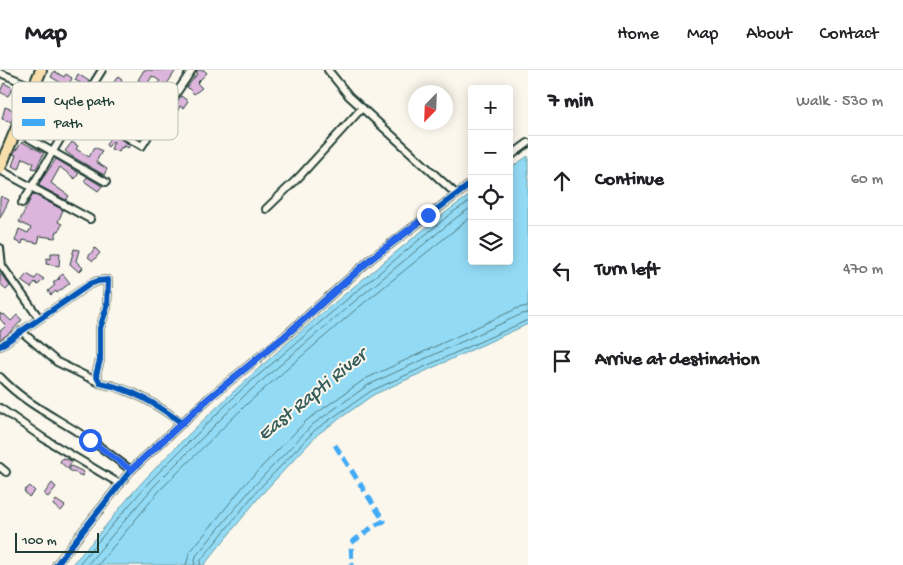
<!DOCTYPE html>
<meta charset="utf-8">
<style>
body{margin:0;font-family:"Gochi Hand",sans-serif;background:#f2f2f2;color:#202124}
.controls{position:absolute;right:15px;top:15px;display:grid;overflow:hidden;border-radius:5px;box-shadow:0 2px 12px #0003}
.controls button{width:45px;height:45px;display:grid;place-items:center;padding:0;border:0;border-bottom:1px solid #e0e0e0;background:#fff;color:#202124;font:25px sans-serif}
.compass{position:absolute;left:408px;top:15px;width:45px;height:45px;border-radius:50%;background:#fff;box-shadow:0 2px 12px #0003;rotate:203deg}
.scale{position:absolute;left:15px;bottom:12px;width:84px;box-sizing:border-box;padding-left:5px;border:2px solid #1f3d34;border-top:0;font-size:14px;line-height:18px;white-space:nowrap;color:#1f3d34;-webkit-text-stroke:4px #fbf7ec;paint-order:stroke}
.stop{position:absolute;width:15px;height:15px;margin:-11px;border:4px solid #2563eb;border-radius:50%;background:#fff}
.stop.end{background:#2563eb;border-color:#fff;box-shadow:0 1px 5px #0008}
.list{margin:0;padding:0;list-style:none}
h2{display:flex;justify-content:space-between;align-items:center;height:65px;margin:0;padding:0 20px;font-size:21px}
h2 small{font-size:16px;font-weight:400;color:#757577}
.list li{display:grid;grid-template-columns:32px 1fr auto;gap:15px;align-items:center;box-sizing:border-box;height:90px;padding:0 20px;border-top:1px solid #e0e0e0}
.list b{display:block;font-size:19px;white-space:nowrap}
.list em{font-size:16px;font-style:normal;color:#757577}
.icon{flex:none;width:28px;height:28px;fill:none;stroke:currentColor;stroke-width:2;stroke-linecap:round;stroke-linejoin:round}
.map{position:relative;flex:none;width:528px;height:495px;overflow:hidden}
header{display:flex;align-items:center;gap:30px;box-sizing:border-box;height:70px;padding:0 25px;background:#fff;border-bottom:1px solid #e0e0e0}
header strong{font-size:24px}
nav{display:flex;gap:28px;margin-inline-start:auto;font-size:18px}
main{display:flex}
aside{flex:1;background:#fff}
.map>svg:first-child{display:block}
</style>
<header>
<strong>Map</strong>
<nav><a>Home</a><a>Map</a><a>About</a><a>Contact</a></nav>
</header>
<main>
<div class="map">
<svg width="528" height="495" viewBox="0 0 528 495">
<rect width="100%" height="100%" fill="#fbf7ec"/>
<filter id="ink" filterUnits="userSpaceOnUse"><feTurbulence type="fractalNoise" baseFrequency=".02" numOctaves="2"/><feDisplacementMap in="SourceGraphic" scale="10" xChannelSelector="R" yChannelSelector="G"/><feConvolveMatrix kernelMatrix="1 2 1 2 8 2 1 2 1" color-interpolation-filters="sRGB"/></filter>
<g filter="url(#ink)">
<path fill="#93dbf5" stroke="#659ca8" d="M528,86V254L373,325L318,364L260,426L204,495H71C99,467 121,434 148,406C216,334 291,268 368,205C402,178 435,148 472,124V191H509V99Z"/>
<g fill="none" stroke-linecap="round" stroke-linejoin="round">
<g stroke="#4d7c81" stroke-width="1">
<path d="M78,495L150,411L239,322L345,231L453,142L472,130"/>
<path d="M87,495L155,415L244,326L349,236L457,147L472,137"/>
<path d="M98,495L160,420L249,332L354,241L472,146"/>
<path d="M186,495L190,482L246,413L307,350L365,309L518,238L528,236"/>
<path d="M194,495L196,486L252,418L312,355L368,315L522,244L528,243"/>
<path d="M200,495L201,490L256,422L315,360L371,321L528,250"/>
</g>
</g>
<g fill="#dcb4dc" stroke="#1f3d34">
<path d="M144,0H176L167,14L164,13L159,22L163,25L160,33L162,35L159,39L153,35L155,32L143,24L148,16L154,20L160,11L152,6L147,15L138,10Z"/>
<path d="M197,0H204L207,3L197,13L202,18L194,24L187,17L197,4Z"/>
<path d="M54,1L64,7L66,4L72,8L68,17L51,7Z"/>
<path d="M78,4L89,11L86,16L75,10Z"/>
<path d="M118,6L122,9L121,11L127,15L126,16L142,26L137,33L116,20L117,18L112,15Z"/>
<path d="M4,13L13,18L8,26L0,22Z"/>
<path d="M181,26L188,31L183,38L180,36L176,44L171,41Z"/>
<path d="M5,37L16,41L11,52L2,49Z"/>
<path d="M112,64L130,75L128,78L124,75L123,78L121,77L119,82L111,79L114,72L113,71L108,77L106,75Z"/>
<path d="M22,72L44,83L36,99L32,98L34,93L23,88L19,99L12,96L16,85L13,84Z"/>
<path d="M72,72L78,76L76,79L89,87L95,77L102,81L96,92L107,99L104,105L73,87L65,81Z"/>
<path d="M56,89L79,103L75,109L60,97L51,113L69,126L66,130L38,115Z"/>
<path d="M87,107L102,116L98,121L84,111Z"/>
<path d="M33,124L63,140L58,152L62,154L59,161H57L55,168L40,166L38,173L23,170L22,174L15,171L19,159L28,163L31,158L19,152Z"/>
<path d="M1,126L9,130L0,148V129Z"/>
<path d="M95,178L100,183L93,191L88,187Z"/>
<path d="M74,179L79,180L76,191L83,198L79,202L70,194Z"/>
<path d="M51,183H60L59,196L46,194L47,188L51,189Z"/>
<path d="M0,203L10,216L6,220L0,213Z"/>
<path d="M27,204L35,209L38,205L44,209L38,215L35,212L31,218L21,211Z"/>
<path d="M63,204L70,213L57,223L56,221L51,225L48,221L55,215L53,213L59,208V210V207Z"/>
<path d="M0,243L2,245L4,244L11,251L17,245L22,250L12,261L0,270V261L6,256L0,249Z"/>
<path d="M62,388L72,391L68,399L60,392Z"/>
<path d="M71,396L84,402L82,406L69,400Z"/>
<path d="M52,413L56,417L48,427L44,424Z"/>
<path d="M30,416L35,421L29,427L24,421Z"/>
<path d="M56,430L65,436L61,441L53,435Z"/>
</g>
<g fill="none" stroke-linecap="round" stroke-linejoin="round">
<defs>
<g id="minor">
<path d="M328,0L349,26L456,124"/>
<path d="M0,3L34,17"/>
<path d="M92,16L102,0"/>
<path d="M79,39L142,76L158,50"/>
<path d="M16,61L106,112"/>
<path d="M509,87L528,73"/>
<path d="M0,100L90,149"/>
<path d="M22,133L92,16L158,50L192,0"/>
<path d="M266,139L299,107L362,38"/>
<path d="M0,178L2,196L39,248"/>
<path d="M21,261L57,292L100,313"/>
<path d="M0,276L90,214L98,211L108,210L107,237L100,258V290L96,305L100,313C135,320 154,333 182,353"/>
<path d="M0,307C25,334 59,349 90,370C104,379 117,390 131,400"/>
<path d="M0,338L43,368L120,414"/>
<path d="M0,397L6,402"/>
<path d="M56,495L131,400L182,353L209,328L285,266L372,188L472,113"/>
</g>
<path id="primary" d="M0,98L41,0"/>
</defs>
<use href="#minor" stroke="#1f3d34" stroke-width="10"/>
<use href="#primary" stroke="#1f3d34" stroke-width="14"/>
<use href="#minor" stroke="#fbf7ec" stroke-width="6"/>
<use href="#primary" stroke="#f8deab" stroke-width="10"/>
<path stroke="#3fa9f5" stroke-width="5" stroke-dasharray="10 5" stroke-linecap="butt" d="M335,375L384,451L374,456L351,473L352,495"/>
<defs>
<g id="cycleway">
<path d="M0,276L90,214L98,211L108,210L107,237L100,258V290L96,305L100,313C135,320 154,333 182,353"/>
<path d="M56,495L131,400L182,353L209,328L285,266L372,188L472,113"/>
</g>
</defs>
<use href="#cycleway" stroke="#fbf7ec" stroke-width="9"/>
<use href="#cycleway" stroke="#0057b8" stroke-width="6"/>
</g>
</g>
<g fill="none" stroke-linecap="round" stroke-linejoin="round" filter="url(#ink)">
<path stroke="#2563eb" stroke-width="6" d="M90,370L131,400L209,328L285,266L372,188L428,145"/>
</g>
<g text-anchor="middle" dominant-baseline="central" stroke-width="4" stroke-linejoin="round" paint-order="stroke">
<g font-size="20" font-style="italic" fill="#365d5b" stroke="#fbf7ec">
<text transform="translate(313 326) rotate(-39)">East Rapti River</text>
</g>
</g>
<rect x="12" y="12" width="166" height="58" rx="8" fill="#fbf7ec" stroke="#b9bfb5" stroke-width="1"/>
<rect x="22" y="27" width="23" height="6" fill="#0057b8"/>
<rect x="22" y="49" width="23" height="7" fill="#3fa9f5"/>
<g font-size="14" fill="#1f3d34">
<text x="54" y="35">Cycle path</text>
<text x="54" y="57">Path</text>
</g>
</svg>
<div class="controls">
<button>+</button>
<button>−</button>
<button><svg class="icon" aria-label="locate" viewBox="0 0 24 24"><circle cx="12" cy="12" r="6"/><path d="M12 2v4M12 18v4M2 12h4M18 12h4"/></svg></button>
<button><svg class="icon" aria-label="layers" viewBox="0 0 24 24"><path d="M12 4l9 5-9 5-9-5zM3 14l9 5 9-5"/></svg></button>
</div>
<svg class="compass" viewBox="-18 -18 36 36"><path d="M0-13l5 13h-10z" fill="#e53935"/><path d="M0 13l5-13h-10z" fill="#757577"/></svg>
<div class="scale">100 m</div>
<div class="stop" style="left:90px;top:370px"></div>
<div class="stop end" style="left:428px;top:145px"></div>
</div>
<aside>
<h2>7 min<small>Walk · 530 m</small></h2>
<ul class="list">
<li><svg class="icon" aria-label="ahead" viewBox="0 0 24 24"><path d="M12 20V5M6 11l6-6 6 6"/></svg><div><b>Continue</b></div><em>60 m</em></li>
<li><svg class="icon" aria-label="left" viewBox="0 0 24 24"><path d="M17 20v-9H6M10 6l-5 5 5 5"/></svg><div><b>Turn left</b></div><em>470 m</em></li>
<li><svg class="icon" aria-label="arrive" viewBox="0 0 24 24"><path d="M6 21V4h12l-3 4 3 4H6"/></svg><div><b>Arrive at destination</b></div></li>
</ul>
</aside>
</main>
